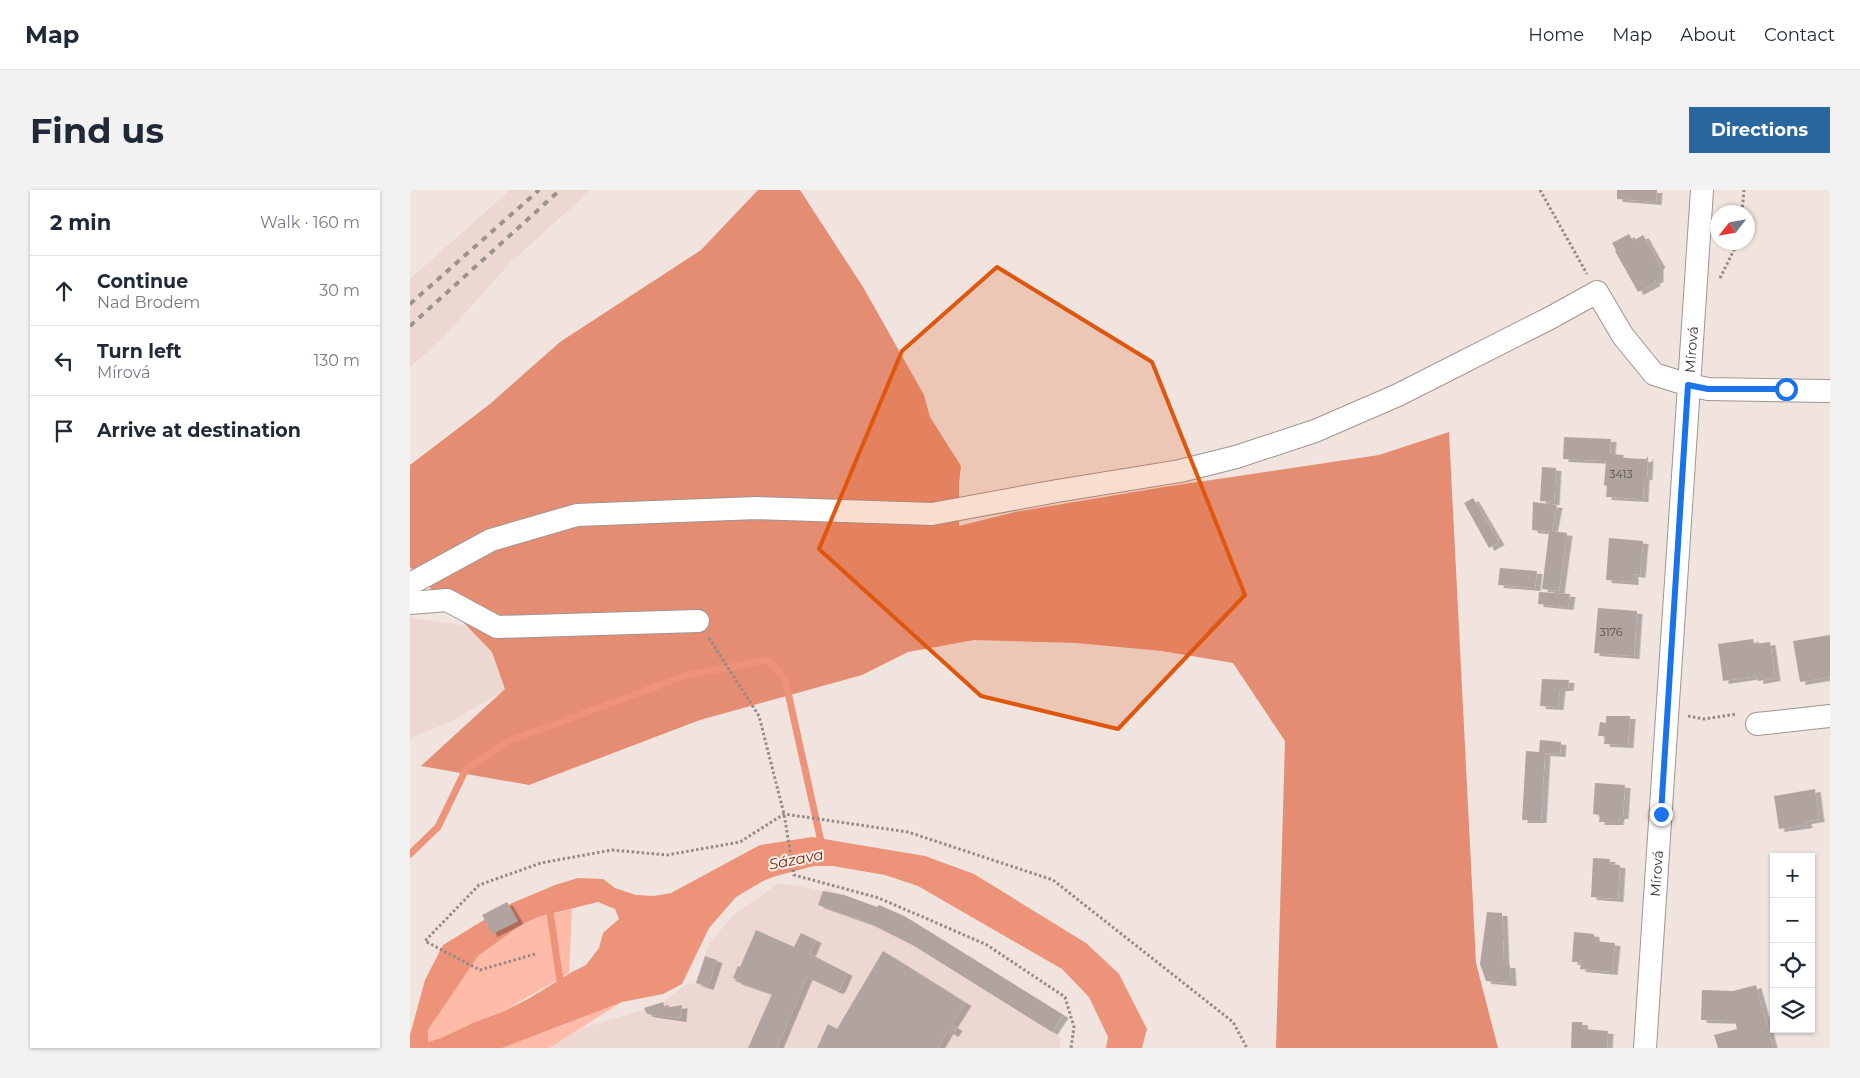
<!DOCTYPE html>
<meta charset="utf-8">
<style>
body{margin:0;font-family:Montserrat,sans-serif;background:#f2f2f3;color:#1f2937}
.controls{position:absolute;right:15px;bottom:15px;display:grid;overflow:hidden;border-radius:0px;box-shadow:0 1px 4px #0004}
.controls button{width:45px;height:45px;display:grid;place-items:center;padding:0;border:0;border-bottom:1px solid #e0e1e3;background:#fff;color:#1f2937;font:25px sans-serif}
.compass{position:absolute;left:1300px;top:15px;width:45px;height:45px;border-radius:50%;background:#fff;box-shadow:0 1px 4px #0004;rotate:239deg}
.stop{position:absolute;width:15px;height:15px;margin:-11px;border:4px solid #1a73e8;border-radius:50%;background:#fff}
.stop.end{background:#1a73e8;border-color:#fff;box-shadow:0 1px 5px #0008}
.list{margin:0;padding:0;list-style:none}
h2{display:flex;justify-content:space-between;align-items:center;height:65px;margin:0;padding:0 20px;font-size:21px}
h2 small{font-size:16px;font-weight:400;color:#747a83}
.list li{display:grid;grid-template-columns:32px 1fr auto;gap:15px;align-items:center;box-sizing:border-box;height:70px;padding:0 20px;border-top:1px solid #e0e1e3}
.list b{display:block;font-size:19px;white-space:nowrap}
.list p{margin:0;font-size:16px;white-space:nowrap;color:#747a83}
.list em{font-size:16px;font-style:normal;color:#747a83}
.icon{flex:none;width:28px;height:28px;fill:none;stroke:currentColor;stroke-width:2;stroke-linecap:round;stroke-linejoin:round}
.map{position:relative;flex:none;width:1420px;height:858px;overflow:hidden;border-radius:0px}
header{display:flex;align-items:center;gap:30px;box-sizing:border-box;height:70px;padding:0 25px;background:#fff;border-bottom:1px solid #e0e1e3}
header strong{font-size:24px}
nav{display:flex;gap:28px;margin-inline-start:auto;font-size:18px}
.intro{display:flex;align-items:center;justify-content:space-between;box-sizing:border-box;height:120px;padding:0 30px}
h1{margin:0;font-size:35px}
.button{padding:12px 22px;border-radius:0px;background:#28689e;color:#fff;font-size:18px;font-weight:700}
main{display:flex;gap:30px;padding:0 30px}
aside{flex:1;background:#fff;border-radius:0px;box-shadow:0 1px 4px #0004}
.map>svg:first-child{display:block}
</style>
<header>
<strong>Map</strong>
<nav><a>Home</a><a>Map</a><a>About</a><a>Contact</a></nav>
</header>
<div class="intro"><h1>Find us</h1><a class="button">Directions</a></div>
<main>
<aside>
<h2>2 min<small>Walk · 160 m</small></h2>
<ul class="list">
<li><svg class="icon" aria-label="ahead" viewBox="0 0 24 24"><path d="M12 20V5M6 11l6-6 6 6"/></svg><div><b>Continue</b><p>Nad Brodem</p></div><em>30 m</em></li>
<li><svg class="icon" aria-label="left" viewBox="0 0 24 24"><path d="M17 20v-9H6M10 6l-5 5 5 5"/></svg><div><b>Turn left</b><p>Mírová</p></div><em>130 m</em></li>
<li><svg class="icon" aria-label="arrive" viewBox="0 0 24 24"><path d="M6 21V4h12l-3 4 3 4H6"/></svg><div><b>Arrive at destination</b></div></li>
</ul>
</aside>
<div class="map">
<svg width="1420" height="858" viewBox="0 0 1420 858">
<defs>
<filter id="shadow"><feDropShadow dx="5.5" dy="3" stdDeviation="0" flood-color="#0004"/></filter>
</defs>
<rect width="100%" height="100%" fill="#f1e4df"/>
<g fill="#edd7d1">
<path d="M100,0H181L101,72L31,150L0,177V89Z"/>
<path d="M0,428L91,440L97,499L38,533L0,548Z"/>
<path d="M368,694L385,695L413,701L416,698L467,717L469,715L494,726L651,823L653,825L642,842L651,848L649,858H124L144,847L239,818L256,810L277,794L286,793L299,754L323,725Z"/>
</g>
<g fill="#ffbba7">
<path d="M162,719L159,783L92,822L65,832L31,848L18,852V840L68,766L111,735L128,727Z"/>
<path d="M212,812L139,858H92Z"/>
</g>
<path fill="#e58d73" d="M348,0H390L453,97L514,205L520,227L551,276L549,293V336L605,322L754,297L969,265L1039,242L1066,773L1088,858H866L875,551L823,473L752,461L666,453L564,450L498,462L452,485L290,530L119,595L11,576L95,499L82,462L0,377V275L80,214L150,152L291,60Z"/>
<path fill="#ec9379" fill-rule="evenodd" d="M402,647L515,666L564,684L676,753L709,784L737,839L732,858H696L698,847L679,807L652,779L508,696L475,685L423,676H404L366,686L355,690L326,707L299,738L272,794L253,804L212,812L92,858H0V845L15,790L33,755L100,714L145,695L168,688L193,689L205,698L226,705L244,706L261,703L350,655ZM188,712L205,719L209,729L193,743L189,758L176,775L162,782L118,809L92,822L65,832L31,848L18,852V840L68,766L111,735L128,727Z"/>
<g fill="none" stroke-linecap="round" stroke-linejoin="round">
<g stroke="#ec9379" stroke-width="7">
<path d="M0,664L28,637L56,579L99,551L277,485L358,470L375,489L412,656"/>
<path d="M139,716L151,797"/>
</g>
</g>
<g fill="#b1a4a0" filter="url(#shadow)">
<path d="M1207,0H1247L1246,12L1207,9Z"/>
<path d="M1219,44L1223,51L1233,45L1250,75L1248,76V89L1244,91L1245,93L1228,102L1205,61L1206,60L1202,53Z"/>
<path d="M1154,247L1201,249L1200,264L1214,265L1213,268L1236,269L1238,266L1237,287H1234L1233,309L1196,307L1197,296L1194,295L1196,271L1153,269Z"/>
<path d="M1132,277L1146,278L1144,312L1130,311Z"/>
<path d="M1063,308L1089,352L1079,358L1054,313Z"/>
<path d="M1123,312L1147,315L1142,341L1157,343L1149,401L1132,399L1139,342L1122,340Z"/>
<path d="M1199,348L1233,351L1230,385L1223,384V392L1196,390Z"/>
<path d="M1090,378L1127,381L1125,398L1088,395Z"/>
<path d="M1129,402L1160,404L1158,417L1128,414Z"/>
<path d="M1188,418L1227,421L1224,466L1184,463Z"/>
<path d="M1420,445V487L1390,492L1383,451Z"/>
<path d="M1343,449L1344,454L1360,452L1365,488L1348,491L1347,486L1313,491L1308,454Z"/>
<path d="M1132,489L1159,490L1158,498H1150L1148,517L1130,516Z"/>
<path d="M1196,526H1220L1218,555L1194,554L1195,546H1188L1190,532L1196,533Z"/>
<path d="M1130,550L1151,552L1150,564L1135,563L1131,630H1112L1116,561L1129,562Z"/>
<path d="M1185,593L1215,595L1213,626H1209L1208,632H1189L1190,625L1183,624Z"/>
<path d="M1405,599L1409,629L1396,631L1397,635L1369,639L1364,606Z"/>
<path d="M1183,668L1200,669L1199,674L1210,675L1208,709L1181,707Z"/>
<path d="M413,701L434,705L467,717L469,715L494,726L653,825L642,842L501,754L459,733L408,715Z"/>
<path d="M97,712L108,731L82,744L72,725Z"/>
<path d="M1077,722L1092,723L1094,775H1100L1101,793L1076,791L1070,774Z"/>
<path d="M346,740L384,757L391,743L406,750L400,764L437,783L430,799L427,801L397,787L367,858H338L362,804L325,791L326,789L323,788L328,776L330,777Z"/>
<path d="M1164,742L1184,744V751L1205,753L1202,782L1170,779L1171,772H1162Z"/>
<path d="M473,761L556,813L542,835L547,838L543,844L538,841L528,858H407L418,834L427,839Z"/>
<path d="M295,766L307,770L298,797L286,793Z"/>
<path d="M1346,795L1363,858H1308L1304,845L1327,839L1325,831L1291,830L1292,800L1323,801Z"/>
<path d="M253,812L255,818L272,815L271,829L237,824L234,818Z"/>
<path d="M1162,832H1172L1173,839L1198,841L1197,858H1161Z"/>
</g>
<g fill="none" stroke-linecap="round" stroke-linejoin="round">
<defs>
<g id="minor">
<path d="M0,394L81,350L167,325L347,318L522,324L647,301L770,281L826,267L905,241L988,205L1142,127L1187,102L1213,146L1244,184L1279,195L1298,199L1420,201"/>
<path d="M0,413L37,410L87,437L288,431"/>
<path d="M1347,534L1420,526"/>
<path id="s1" d="M1235,858L1292,0"/>
</g>
</defs>
<use href="#minor" stroke="#a09490" stroke-width="24"/>
<g stroke="#938a87" stroke-width="3" stroke-dasharray="2.5 2.5" stroke-linecap="butt">
<path d="M1130,0L1177,84"/>
<path d="M1332,22L1334,0"/>
<path d="M1310,88L1328,52"/>
<path d="M299,448L349,526L374,624L384,685L469,708L577,755L655,807L664,837L661,858"/>
<path d="M1278,526L1294,529L1327,524"/>
<path d="M125,764L70,780L15,751L69,695L131,673L202,660L257,665L330,652L374,624L498,642L643,690L823,832L837,858"/>
</g>
<use href="#minor" stroke="#fff" stroke-width="22"/>
<g stroke="#9b928e" stroke-width="4" stroke-dasharray="6 6" stroke-linecap="butt">
<path d="M0,114L129,0"/>
<path d="M0,136L150,0"/>
</g>
</g>
<g fill="none" stroke-linecap="round" stroke-linejoin="round">
<path stroke="#1a73e8" stroke-width="6" d="M1251,624L1278,195L1298,199H1376"/>
</g>
<path fill="#df570e" fill-opacity="0.2" stroke="#df570e" stroke-width="4" stroke-linejoin="round" d="M587,77L742,172L835,405L708,539L571,506L409,359L492,161Z"/>
<g text-anchor="middle" dominant-baseline="central" stroke-width="4" stroke-linejoin="round" paint-order="stroke">
<g font-size="11" fill="#57504e">
<text x="1211" y="284">3413</text>
<text x="1201" y="442">3176</text>
</g>
<g font-size="14" fill="#393432" stroke="#fef1ed">
<text stroke="none"><textPath href="#s1" startOffset="700">Mírová</textPath></text>
<text stroke="none"><textPath href="#s1" startOffset="175">Mírová</textPath></text>
</g>
<g font-size="15" font-style="italic" fill="#74260c" stroke="#fef1ed">
<text transform="translate(386 669) rotate(-11)">Sázava</text>
</g>
</g>
</svg>
<div class="controls">
<button>+</button>
<button>−</button>
<button><svg class="icon" aria-label="locate" viewBox="0 0 24 24"><circle cx="12" cy="12" r="6"/><path d="M12 2v4M12 18v4M2 12h4M18 12h4"/></svg></button>
<button><svg class="icon" aria-label="layers" viewBox="0 0 24 24"><path d="M12 4l9 5-9 5-9-5zM3 14l9 5 9-5"/></svg></button>
</div>
<svg class="compass" viewBox="-18 -18 36 36"><path d="M0-13l5 13h-10z" fill="#e53935"/><path d="M0 13l5-13h-10z" fill="#747a83"/></svg>
<div class="stop" style="left:1376px;top:199px"></div>
<div class="stop end" style="left:1251px;top:624px"></div>
</div>
</main>
